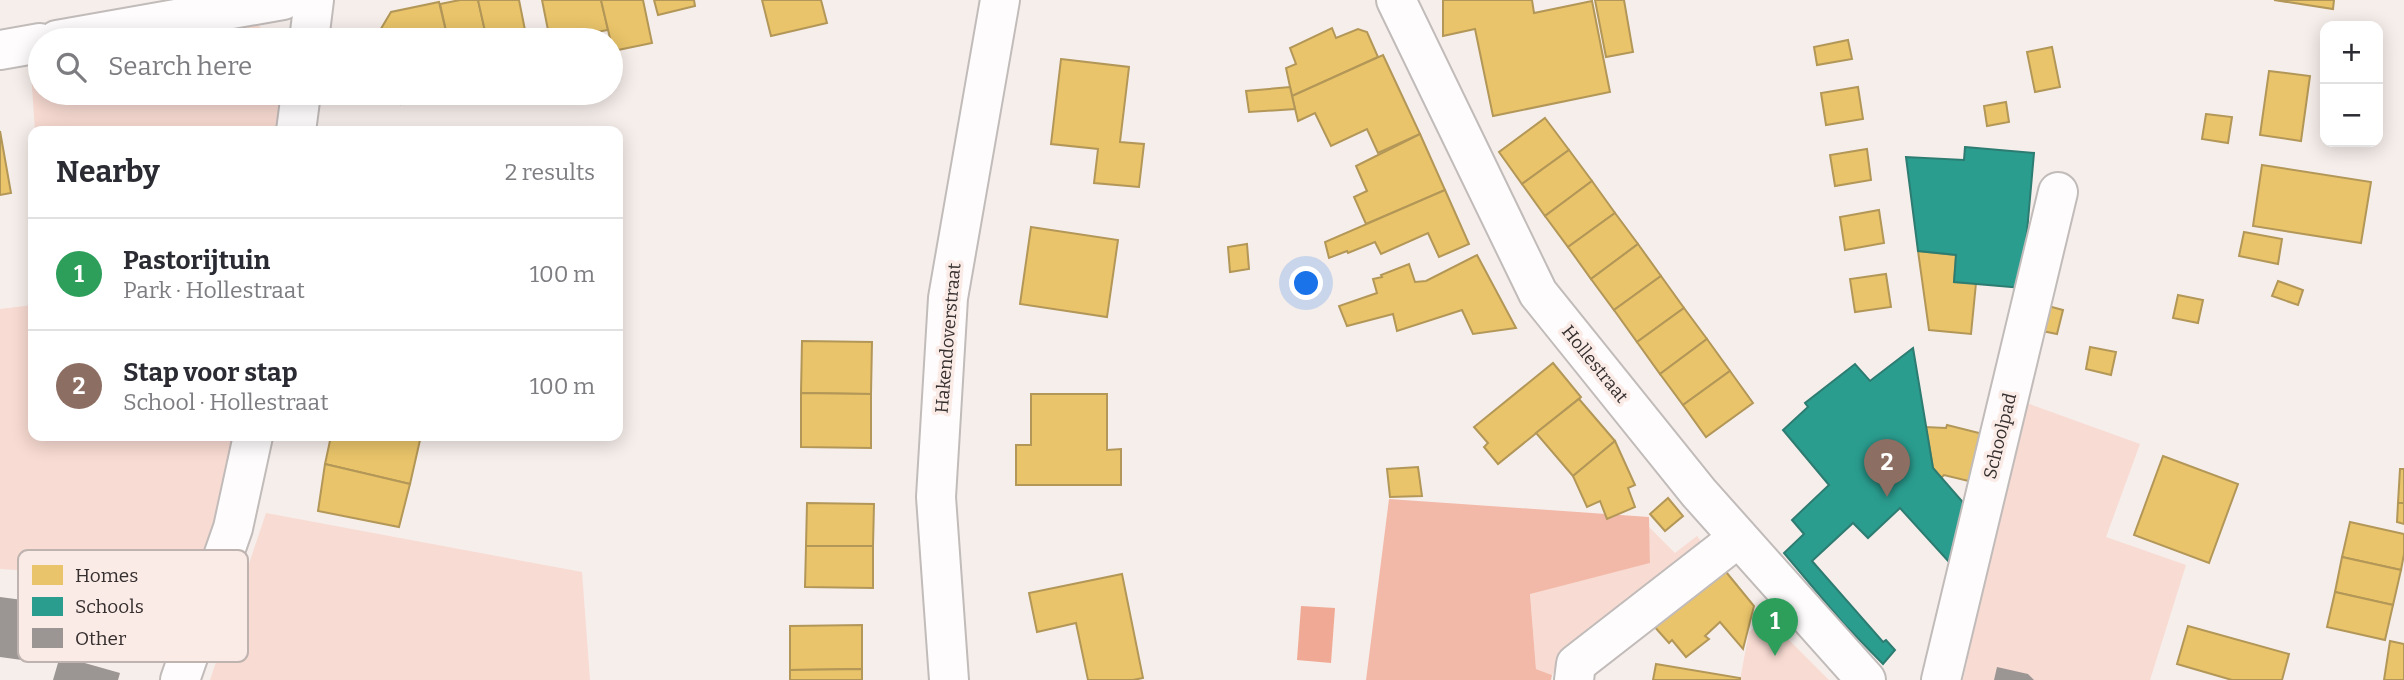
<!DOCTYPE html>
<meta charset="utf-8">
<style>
body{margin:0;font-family:Bitter,serif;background:#f7f7f7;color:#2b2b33}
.controls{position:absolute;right:21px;top:21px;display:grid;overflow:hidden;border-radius:14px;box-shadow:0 4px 18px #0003}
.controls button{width:63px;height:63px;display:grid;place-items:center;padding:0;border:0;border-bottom:2px solid #e1e1e2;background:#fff;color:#2b2b33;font:35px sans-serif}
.you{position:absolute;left:1307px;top:284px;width:24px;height:24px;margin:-18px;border:5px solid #fff;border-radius:50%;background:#1a73e8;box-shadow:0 0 0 10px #1a73e833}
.badge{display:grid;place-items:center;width:46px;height:46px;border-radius:50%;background:#7c3aed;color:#fff;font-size:23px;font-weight:700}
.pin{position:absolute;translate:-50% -58px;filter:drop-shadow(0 2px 4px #0008)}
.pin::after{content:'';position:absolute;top:37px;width:24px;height:21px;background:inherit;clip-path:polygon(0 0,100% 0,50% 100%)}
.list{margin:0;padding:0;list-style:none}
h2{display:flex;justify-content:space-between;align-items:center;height:91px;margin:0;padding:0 28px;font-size:30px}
h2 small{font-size:23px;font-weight:400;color:#7c7c81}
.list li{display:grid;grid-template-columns:46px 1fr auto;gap:21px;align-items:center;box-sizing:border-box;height:112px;padding:0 28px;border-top:2px solid #e1e1e2}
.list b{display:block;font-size:26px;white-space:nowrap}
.list p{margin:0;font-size:23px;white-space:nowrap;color:#7c7c81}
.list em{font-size:23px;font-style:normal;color:#7c7c81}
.icon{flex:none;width:38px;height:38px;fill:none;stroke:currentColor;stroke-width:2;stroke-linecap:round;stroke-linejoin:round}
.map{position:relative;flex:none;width:2404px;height:680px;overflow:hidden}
.search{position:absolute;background:#fff;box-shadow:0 4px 18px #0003;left:28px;top:28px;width:595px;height:77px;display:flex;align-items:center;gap:18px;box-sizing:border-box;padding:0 24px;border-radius:38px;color:#7c7c81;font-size:26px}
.panel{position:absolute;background:#fff;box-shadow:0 4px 18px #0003;left:28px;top:126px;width:595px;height:315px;border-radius:14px}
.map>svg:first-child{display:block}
</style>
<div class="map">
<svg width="2404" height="680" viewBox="0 0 2404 680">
<rect width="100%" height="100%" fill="#f6eeeb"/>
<g fill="#f8dbd2">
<path d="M231,23L259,26L273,40H133Z"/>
<path d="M40,57V93H281L275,131H35L30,58Z"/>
<path d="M33,305V436H237L224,491L184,626L35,571L0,569V309Z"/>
<path d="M2024,402L2140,444L2106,537L2186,565L2150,680H1963Z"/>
<path d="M266,513L582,572L590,680H210Z"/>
<path d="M1649,527L1675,553L1697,536L1708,551L1573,646L1552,675L1536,669L1530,593L1650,563Z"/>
<path d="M1762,622L1781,632L1829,680H1740L1749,632Z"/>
</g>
<path fill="#f2b9a8" d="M1389,499L1649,517L1650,563L1530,594L1536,669L1552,675L1551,680H1366Z"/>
<path fill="#efa994" d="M1301,606L1335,608L1331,663L1297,660Z"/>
<g fill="#e9c46a" stroke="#b39758" stroke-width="2">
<path d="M460,0H478L487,40H448L440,4Z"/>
<path d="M478,0H519L527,40H487Z"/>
<path d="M542,0H601L608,30L550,40Z"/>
<path d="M601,0H643L652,43L613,51Z"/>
<path d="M654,0H694L695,6L658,15Z"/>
<path d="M762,0H821L827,23L771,36Z"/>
<path d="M1443,0H1532L1534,13L1592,1L1610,92L1493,116L1475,29L1443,36Z"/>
<path d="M1595,0H1624L1633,52L1606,57Z"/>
<path d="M2274,0H2334L2333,9Z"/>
<path d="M439,2L448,40H376V37L391,12Z"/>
<path d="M1332,28L1336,38L1358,29L1367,32L1378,57L1292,96L1286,68L1296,64L1290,48Z"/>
<path d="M1848,40L1852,59L1817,65L1814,47Z"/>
<path d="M2052,47L2060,87L2035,92L2027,52Z"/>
<path d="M1383,55L1420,134L1378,153L1367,129L1331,146L1315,113L1298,121L1292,96Z"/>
<path d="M1061,59L1129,67L1120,142L1144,144L1139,187L1094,183L1098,149L1051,144Z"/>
<path d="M2269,71L2310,76L2301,141L2260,135Z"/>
<path d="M1290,87L1295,109L1249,112L1246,91Z"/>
<path d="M1858,87L1863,119L1826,125L1821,93Z"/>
<path d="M399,93H416L418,100L401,104Z"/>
<path d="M2006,102L2009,122L1987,126L1984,106Z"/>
<path d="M2206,114L2232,117L2228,143L2202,139Z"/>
<path d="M1545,118L1569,150L1522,184L1499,152Z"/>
<path d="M0,131L11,193L0,195Z"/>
<path d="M1420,134L1445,190L1366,224L1354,197L1367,191L1356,166Z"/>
<path d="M1867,149L1871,180L1835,186L1830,155Z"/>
<path d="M1569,150L1592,181L1545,216L1522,184Z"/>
<path d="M2262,165L2371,182L2361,243L2253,226Z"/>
<path d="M1592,181L1615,213L1568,247L1545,216Z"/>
<path d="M1445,190L1469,244L1439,257L1428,233L1381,254L1375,242L1348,253L1347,251L1329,258L1325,242Z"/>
<path d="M1879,210L1884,243L1845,250L1840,217Z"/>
<path d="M1615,213L1638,244L1591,279L1568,247Z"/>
<path d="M1031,227L1118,240L1107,317L1020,304Z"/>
<path d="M2244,232L2282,239L2278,264L2239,256Z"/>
<path d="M1247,244L1249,269L1230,272L1228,247Z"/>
<path d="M1638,244L1661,276L1614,310L1591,279Z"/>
<path d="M1918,251L1956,255L1954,282L1976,283L1971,334L1929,330Z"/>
<path d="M1477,255L1516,328L1473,334L1462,310L1397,331L1393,314L1347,326L1339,306L1377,293L1373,279L1382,277L1381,275L1409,264L1415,282L1426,281Z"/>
<path d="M1886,274L1891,307L1855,312L1850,279Z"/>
<path d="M1661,276L1684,308L1637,342L1614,310Z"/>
<path d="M2278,281L2303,290L2298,305L2272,296Z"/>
<path d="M2178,295L2203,300L2198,323L2173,318Z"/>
<path d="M2048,306L2063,310L2057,334L2042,331Z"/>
<path d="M1684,308L1707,339L1660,374L1637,342Z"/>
<path d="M1707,339L1730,371L1683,405L1660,374Z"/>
<path d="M802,341L872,342L871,394L801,393Z"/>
<path d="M2090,347L2116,352L2111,375L2086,369Z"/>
<path d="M1553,363L1581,397L1498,464L1484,447L1488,443L1474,427Z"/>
<path d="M1730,371L1753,403L1706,437L1683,405Z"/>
<path d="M801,393L871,394V448L801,447Z"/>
<path d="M1031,394H1107V450L1121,449V485H1016V445H1031Z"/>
<path d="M1579,399L1615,441L1573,476L1536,433Z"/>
<path d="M1947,425L1991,436L1981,484L1944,475L1941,478L1933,468L1926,427L1946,428Z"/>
<path d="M331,436H399L420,440L410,484L325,464Z"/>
<path d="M1615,441L1635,485L1628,488L1635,507L1607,519L1600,501L1587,507L1573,476Z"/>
<path d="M2163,456L2238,484L2209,563L2134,535Z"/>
<path d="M325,464L410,484L399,527L318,511Z"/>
<path d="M1418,467L1422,496L1390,497L1387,469Z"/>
<path d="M2400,469H2404V503H2398Z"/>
<path d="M1668,498L1683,516L1665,531L1650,514Z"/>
<path d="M807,503L874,504L873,546H806Z"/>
<path d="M2398,503H2404V524L2397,522Z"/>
<path d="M2350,522L2404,534V554L2401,570L2342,557Z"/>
<path d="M806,546H873V588L805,587Z"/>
<path d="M2342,557L2401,570L2393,605L2335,592Z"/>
<path d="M1722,567L1754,606L1743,649L1720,622L1705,636L1709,639L1686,657L1672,640L1669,643L1653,625Z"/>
<path d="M1122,574L1143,678L1133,680H1088L1076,623L1037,632L1029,593Z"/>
<path d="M2335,592L2393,605L2385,640L2327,627Z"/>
<path d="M862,625V669L790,670V626Z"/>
<path d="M2188,626L2289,654L2282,680H2232L2177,664Z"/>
<path d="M2390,641L2404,644V680H2384Z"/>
<path d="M1656,664L1740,678V680H1653Z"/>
<path d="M862,669V680H790V670Z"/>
</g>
<g fill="#2a9d8f" stroke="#2d7c72" stroke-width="2">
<path d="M1965,147L2034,153L2022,288L1954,282L1956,255L1918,251L1906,157L1964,160Z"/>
<path d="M1913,348L1933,468L1974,515L1959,573L1900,508L1868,538L1853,523L1812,561L1883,642L1886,640L1895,650L1883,664L1843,623L1784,553L1804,534L1792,520L1829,485L1783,430L1808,407L1805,403L1855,364L1870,381Z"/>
</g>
<g fill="#9b9593">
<path d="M0,597L30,601L22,660L0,657Z"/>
<path d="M60,656L120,673L118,680H53Z"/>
<path d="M1997,667L2028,674L2034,680H1994Z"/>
</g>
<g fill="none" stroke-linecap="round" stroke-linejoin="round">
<defs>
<g id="minor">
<path d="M1396,0L1538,293L1699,493L1866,680"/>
<path d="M57,40L283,0"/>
<path d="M309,40L314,0"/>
<path d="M0,50L40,43"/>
<path d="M296,131L301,93"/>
<path d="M180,680L233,528L253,436"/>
<path d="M949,680L936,497L948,298L1000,0"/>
<path d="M1574,680L1576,664L1738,538"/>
<path d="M1941,680L2058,192"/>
</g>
</defs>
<use href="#minor" stroke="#c1bbba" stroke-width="42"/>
<use href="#minor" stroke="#fefcfc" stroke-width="38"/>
</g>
<g text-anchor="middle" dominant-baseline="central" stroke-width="7" stroke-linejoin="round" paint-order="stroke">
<g font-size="18" fill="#352f2e" stroke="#faebe7">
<text transform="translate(948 338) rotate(-85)">Hakendoverstraat</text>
<text transform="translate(1595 364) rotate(51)">Hollestraat</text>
<text transform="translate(2000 436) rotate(-76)">Schoolpad</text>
</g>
</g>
<rect x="18" y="550" width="230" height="112" rx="10" fill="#faebe7" stroke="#bfb3b0" stroke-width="2"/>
<rect x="32" y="565" width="31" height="20" fill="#e9c46a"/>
<rect x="32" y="597" width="31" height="19" fill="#2a9d8f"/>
<rect x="32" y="628" width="31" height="20" fill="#9b9593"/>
<g font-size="19" fill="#352f2e">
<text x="75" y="582">Homes</text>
<text x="75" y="613">Schools</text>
<text x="75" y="645">Other</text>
</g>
</svg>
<div class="controls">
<button>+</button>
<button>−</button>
</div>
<div class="you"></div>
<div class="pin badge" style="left:1775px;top:656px;background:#2e9e5b">1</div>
<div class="pin badge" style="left:1887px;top:497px;background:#8d6e63">2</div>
<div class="search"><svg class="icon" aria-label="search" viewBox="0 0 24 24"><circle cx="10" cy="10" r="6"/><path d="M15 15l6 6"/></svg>Search here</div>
<section class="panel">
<h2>Nearby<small>2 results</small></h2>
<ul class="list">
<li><span class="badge" style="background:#2e9e5b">1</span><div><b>Pastorijtuin</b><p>Park · Hollestraat</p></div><em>100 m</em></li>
<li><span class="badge" style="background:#8d6e63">2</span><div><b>Stap voor stap</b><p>School · Hollestraat</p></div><em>100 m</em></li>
</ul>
</section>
</div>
